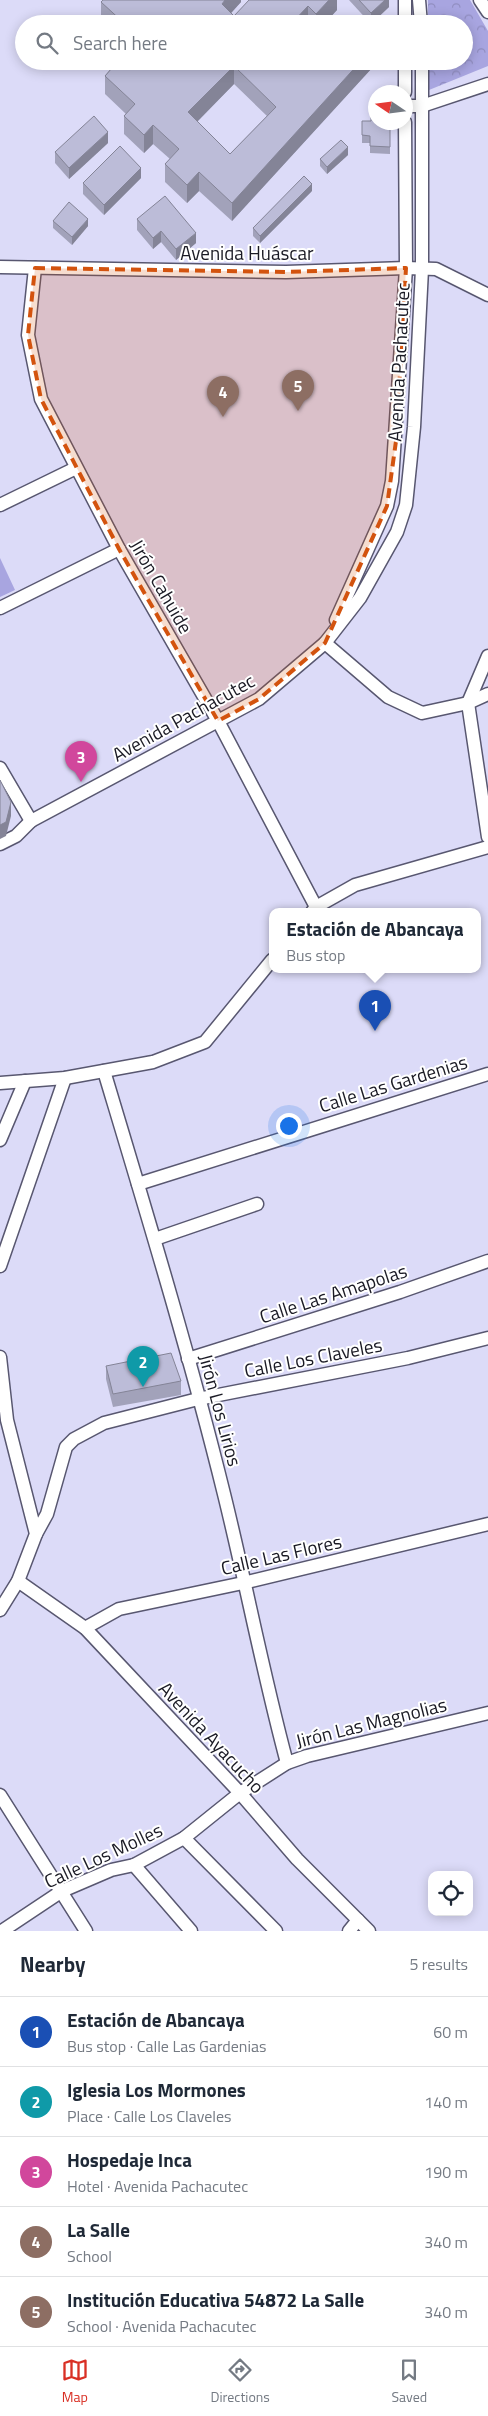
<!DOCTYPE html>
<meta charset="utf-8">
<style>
body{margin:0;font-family:"Titillium Web",sans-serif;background:#f2f2f3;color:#1f2937}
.controls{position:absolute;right:15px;bottom:15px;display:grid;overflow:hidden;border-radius:10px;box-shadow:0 2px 12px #0003}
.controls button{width:45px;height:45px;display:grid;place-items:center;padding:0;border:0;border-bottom:1px solid #e0e1e3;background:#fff;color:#1f2937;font:25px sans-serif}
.compass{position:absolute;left:368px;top:85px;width:45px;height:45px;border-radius:50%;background:#fff;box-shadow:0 2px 12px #0003;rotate:283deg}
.you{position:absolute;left:288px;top:1125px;width:18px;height:18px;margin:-12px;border:4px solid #fff;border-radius:50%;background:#1a73e8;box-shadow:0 0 0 8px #1a73e833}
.badge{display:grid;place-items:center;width:32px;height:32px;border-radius:50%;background:#d93025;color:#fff;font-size:16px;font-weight:700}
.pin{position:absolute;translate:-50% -41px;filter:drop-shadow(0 1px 2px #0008)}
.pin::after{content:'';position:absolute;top:26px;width:18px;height:15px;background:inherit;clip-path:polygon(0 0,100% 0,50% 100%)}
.popup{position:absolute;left:269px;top:908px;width:212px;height:65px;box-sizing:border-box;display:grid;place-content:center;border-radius:10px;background:#fff;filter:drop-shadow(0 1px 4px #0005);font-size:16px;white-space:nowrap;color:#747a83}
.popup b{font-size:19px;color:#1f2937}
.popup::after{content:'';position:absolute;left:50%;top:100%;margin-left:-10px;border:10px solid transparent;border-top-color:#fff}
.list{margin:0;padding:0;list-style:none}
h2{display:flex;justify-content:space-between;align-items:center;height:65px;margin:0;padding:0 20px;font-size:21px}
h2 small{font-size:16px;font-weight:400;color:#747a83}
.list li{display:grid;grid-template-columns:32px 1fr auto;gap:15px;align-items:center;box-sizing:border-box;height:70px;padding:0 20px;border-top:1px solid #e0e1e3}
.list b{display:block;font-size:19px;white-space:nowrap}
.list p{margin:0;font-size:16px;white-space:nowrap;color:#747a83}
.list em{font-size:16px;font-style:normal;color:#747a83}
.icon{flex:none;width:28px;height:28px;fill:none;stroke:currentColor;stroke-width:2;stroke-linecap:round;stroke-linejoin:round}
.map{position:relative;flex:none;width:488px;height:1931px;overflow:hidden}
.search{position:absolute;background:#fff;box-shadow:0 2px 12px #0003;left:15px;right:15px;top:15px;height:55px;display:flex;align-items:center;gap:12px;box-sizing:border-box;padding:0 18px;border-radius:28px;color:#747a83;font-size:19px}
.sheet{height:415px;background:#fff}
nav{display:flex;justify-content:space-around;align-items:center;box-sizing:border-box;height:70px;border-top:1px solid #e0e1e3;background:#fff;font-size:14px;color:#747a83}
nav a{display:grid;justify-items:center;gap:2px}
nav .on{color:#d93025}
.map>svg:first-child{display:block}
</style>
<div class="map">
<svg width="488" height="1931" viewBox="0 0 488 1931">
<defs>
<pattern id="forest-crowns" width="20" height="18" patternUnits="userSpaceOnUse" patternTransform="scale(1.25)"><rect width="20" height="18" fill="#a8a5e0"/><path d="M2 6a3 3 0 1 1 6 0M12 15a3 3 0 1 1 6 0" fill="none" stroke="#908dc0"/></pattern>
</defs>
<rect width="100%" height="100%" fill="#dcdbf8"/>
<path fill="url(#forest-crowns)" d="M428,0H470L488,31V66L429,90V61H464V24H428Z"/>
<path fill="#a8a5e0" d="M0,558L15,590L0,597Z"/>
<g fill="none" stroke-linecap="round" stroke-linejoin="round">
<defs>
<g id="street">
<path d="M405,0V24"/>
<path d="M419,0L421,24"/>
<path d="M480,0L488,12"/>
<path d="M405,61V92"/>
<path d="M406,106H422L488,84"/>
<path d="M0,267L286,272L406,268L436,269L488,295"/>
<path d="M35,268L28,335L41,399L119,549L218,721L316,907"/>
<path d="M0,505L76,468"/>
<path d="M0,608L119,549"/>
<path d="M336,620L387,506L392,481L406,268L405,122"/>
<path d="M325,643L388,697L422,713L468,703L488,694"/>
<path d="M488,656L468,703L488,837"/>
<path d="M0,768L31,821"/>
<path d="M0,844L16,836L31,821L259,699L325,643L360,598L397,532L406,505L414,427L422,269V61"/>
<path d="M312,912L316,907L355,885L488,847"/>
<path d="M104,1071C146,1211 189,1352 224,1494C246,1583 263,1674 287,1763"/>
<path d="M0,1083L65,1078L153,1062L205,1042L272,960"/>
<path d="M0,1140L25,1081"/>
<path d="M138,1184L488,1074"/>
<path d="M155,1239L257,1204"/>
<path d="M0,1266L65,1078"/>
<path d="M0,1357L7,1420L36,1534L18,1581L0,1610"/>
<path d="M188,1359L400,1292L488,1261"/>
<path d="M36,1534L47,1514L66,1447L74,1439L104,1423L198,1399L408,1358L488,1338"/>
<path d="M18,1581L85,1628L240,1793L297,1859L369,1931"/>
<path d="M85,1628L119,1609L243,1583L488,1524"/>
<path d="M0,1795L86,1931"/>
<path d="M184,1838L276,1931"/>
<path d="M134,1865L191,1931"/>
<path d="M2,1931L62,1891L111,1870L134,1865L184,1838L240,1793L287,1763L307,1756L488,1713"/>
<path d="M349,1931L358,1920"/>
</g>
</defs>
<use href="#street" stroke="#585770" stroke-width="15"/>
<use href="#street" stroke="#fff" stroke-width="12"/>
</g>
<g fill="#a2a2ba" fill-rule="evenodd">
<path d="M241,0V2L231,13L234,16L337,0V10L324,24H105L101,20V2Z"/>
<path d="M349,0H389V7L371,24Z"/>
<path d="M118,61L315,67L372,61V68L232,221L199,191L187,203L165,182V164L170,159L153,144L144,153L124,134V116L126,114L105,94V76ZM234,84L267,116L230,154L197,122Z"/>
<path d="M362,121L390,122V154L370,153V143H362Z"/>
<path d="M108,143L69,179L55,163V152Z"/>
<path d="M348,155L327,174L320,166V159Z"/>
<path d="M141,178L104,215L83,194V183Z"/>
<path d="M312,191L260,243L253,236V228Z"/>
<path d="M137,219L196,243L176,260L161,242L153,249L137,230Z"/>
<path d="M53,221L88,226L72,245L53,228Z"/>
<path d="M106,1366L181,1381V1395L113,1407L106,1379Z"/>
</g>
<g fill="#848497">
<path d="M225,0H241V2L222,23V4Z"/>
<path d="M329,0H337V10L324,24H316V14Z"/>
<path d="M385,0H389V7L371,24V13Z"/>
<path d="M308,6V24H291Z"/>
<path d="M361,61H372V68L232,221V203Z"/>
<path d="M234,66V84L188,131V112Z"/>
<path d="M153,125V144L144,153V135Z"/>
<path d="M108,132V143L69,179V168Z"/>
<path d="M348,147V155L327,174V167Z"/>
<path d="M141,168V178L104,215V205Z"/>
<path d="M199,172V191L187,203V185Z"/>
<path d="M312,184V191L260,243V236Z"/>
<path d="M88,219V226L72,245V237Z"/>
<path d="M161,231V242L153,249V238Z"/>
<path d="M196,233V243L176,260V249Z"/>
<path d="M11,802V816L6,836L0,839V825Z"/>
</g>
<g fill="#bcbcd8" stroke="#848497" fill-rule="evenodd">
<path d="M103,0H225L222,4L234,16L249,0H329L316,14L308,6L291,24H279L276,21L274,24H125L101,2Z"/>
<path d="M359,0H385L371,13Z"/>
<path d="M118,61H309L315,67L321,61H361L232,203L199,172L187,185L165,164L179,149L153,125L144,135L124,116L135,104L105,76ZM234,66L276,107L230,154L188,112Z"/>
<path d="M371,115H376V122H390V147L370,146V136L362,135V121H371Z"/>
<path d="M94,116L108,132L69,168L55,152Z"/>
<path d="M341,140L348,147L327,167L320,159Z"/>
<path d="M120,146L141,168L104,205L83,183Z"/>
<path d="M304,176L312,184L260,236L253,228Z"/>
<path d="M165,196L196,233L176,249L161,231L153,238L137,219Z"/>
<path d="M69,202L88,219L72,237L53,221Z"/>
<path d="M0,780L11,802L6,822L0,825Z"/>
<path d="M171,1353L181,1381L113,1394L106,1366Z"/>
</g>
<path fill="#d3530e" fill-opacity="0.2" stroke="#d3530e" stroke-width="4" stroke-dasharray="10 6" stroke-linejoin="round" d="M35,268L286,272L406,268L396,441L387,506L325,643L259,699L218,721L119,549L41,399L28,335Z"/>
<g text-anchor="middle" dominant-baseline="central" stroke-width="4" stroke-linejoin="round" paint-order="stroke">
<g font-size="19" fill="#1a1a24" stroke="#fff">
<text x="247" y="252">Avenida Huáscar</text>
<text transform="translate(398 362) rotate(-87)">Avenida Pachacutec</text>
<text transform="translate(162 586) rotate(60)">Jirón Cahuide</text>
<text transform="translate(183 717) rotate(-29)">Avenida Pachacutec</text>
<text transform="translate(393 1083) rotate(-17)">Calle Las Gardenias</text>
<text transform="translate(333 1293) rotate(-18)">Calle Las Amapolas</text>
<text transform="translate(313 1357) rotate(-11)">Calle Los Claveles</text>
<text transform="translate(221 1410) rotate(75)">Jirón Los Lirios</text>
<text transform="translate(281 1554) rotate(-13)">Calle Las Flores</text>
<text transform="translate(371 1722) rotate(-14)">Jirón Las Magnolias</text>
<text transform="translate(212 1737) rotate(47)">Avenida Ayacucho</text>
<text transform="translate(103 1855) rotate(-25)">Calle Los Molles</text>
</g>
</g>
</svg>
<div class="controls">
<button><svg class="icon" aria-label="locate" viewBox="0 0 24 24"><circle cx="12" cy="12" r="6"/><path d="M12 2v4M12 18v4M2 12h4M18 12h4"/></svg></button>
</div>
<svg class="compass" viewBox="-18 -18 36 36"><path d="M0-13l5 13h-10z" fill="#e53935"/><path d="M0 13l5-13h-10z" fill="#747a83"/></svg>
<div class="you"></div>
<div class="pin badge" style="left:375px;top:1031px;background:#1a4fb4">1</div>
<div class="popup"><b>Estación de Abancaya</b>Bus stop</div>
<div class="pin badge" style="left:143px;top:1387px;background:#0f9aa8">2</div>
<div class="pin badge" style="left:81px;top:782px;background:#d1479c">3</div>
<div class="pin badge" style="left:223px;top:417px;background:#8d6e63">4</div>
<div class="pin badge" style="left:298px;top:411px;background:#8d6e63">5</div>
<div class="search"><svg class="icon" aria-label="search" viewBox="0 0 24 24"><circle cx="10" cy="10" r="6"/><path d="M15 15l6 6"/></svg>Search here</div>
</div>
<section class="sheet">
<h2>Nearby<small>5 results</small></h2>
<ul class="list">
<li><span class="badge" style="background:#1a4fb4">1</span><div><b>Estación de Abancaya</b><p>Bus stop · Calle Las Gardenias</p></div><em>60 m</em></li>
<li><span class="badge" style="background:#0f9aa8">2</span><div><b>Iglesia Los Mormones</b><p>Place · Calle Los Claveles</p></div><em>140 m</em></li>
<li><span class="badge" style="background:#d1479c">3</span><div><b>Hospedaje Inca</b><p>Hotel · Avenida Pachacutec</p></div><em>190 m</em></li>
<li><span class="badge" style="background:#8d6e63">4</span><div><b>La Salle</b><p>School</p></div><em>340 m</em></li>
<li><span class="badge" style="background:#8d6e63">5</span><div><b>Institución Educativa 54872 La Salle</b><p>School · Avenida Pachacutec</p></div><em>340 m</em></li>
</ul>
</section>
<nav>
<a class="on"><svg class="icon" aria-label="map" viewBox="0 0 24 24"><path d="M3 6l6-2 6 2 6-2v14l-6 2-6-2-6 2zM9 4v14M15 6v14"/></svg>Map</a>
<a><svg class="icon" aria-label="directions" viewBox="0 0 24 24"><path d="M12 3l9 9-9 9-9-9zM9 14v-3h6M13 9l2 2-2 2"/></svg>Directions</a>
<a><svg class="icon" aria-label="saved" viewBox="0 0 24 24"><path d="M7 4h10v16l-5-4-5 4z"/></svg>Saved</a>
</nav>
